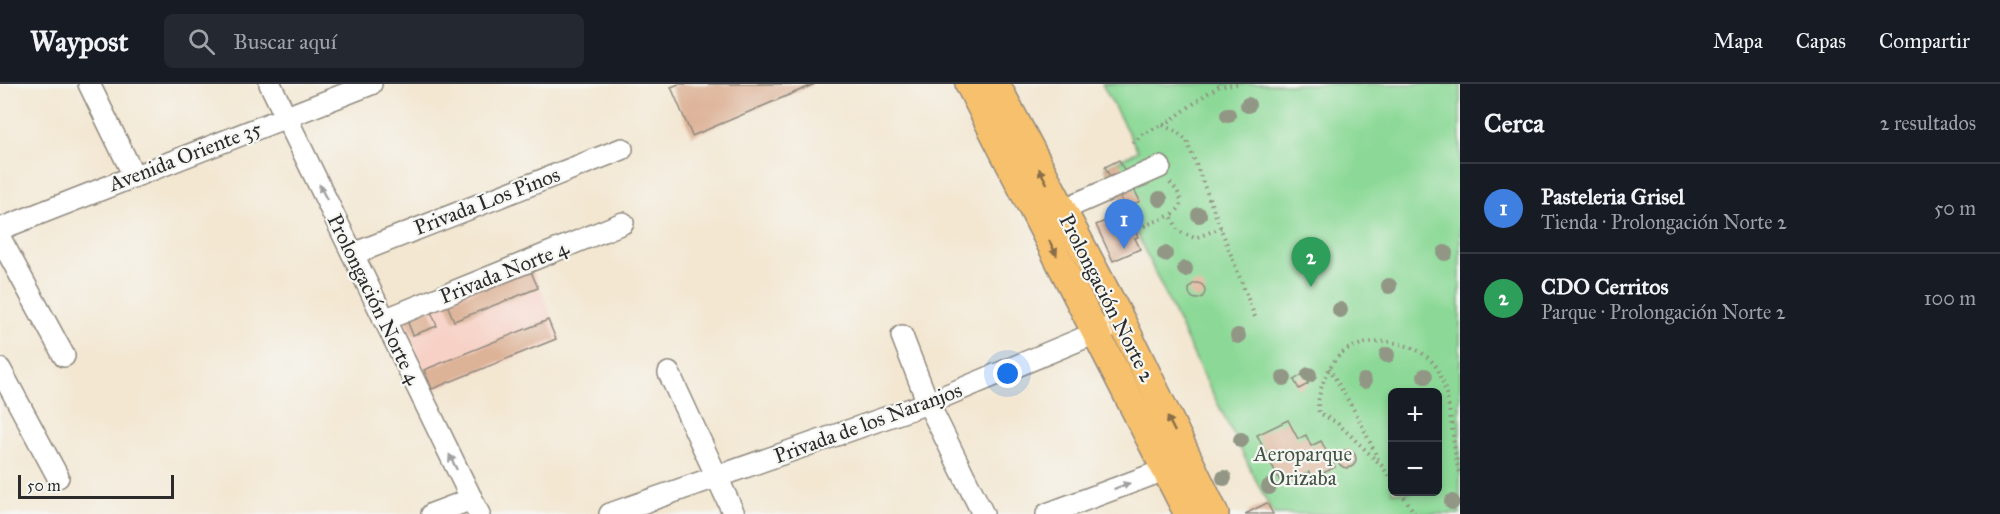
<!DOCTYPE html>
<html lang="es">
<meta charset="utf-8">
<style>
body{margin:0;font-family:"IM FELL Great Primer",serif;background:#242831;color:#f1f3f6}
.controls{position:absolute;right:18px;bottom:18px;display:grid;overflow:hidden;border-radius:9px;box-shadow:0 3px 9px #0003}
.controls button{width:54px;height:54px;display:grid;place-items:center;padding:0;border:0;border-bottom:2px solid #363941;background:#171b24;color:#f1f3f6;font:30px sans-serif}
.scale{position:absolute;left:18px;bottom:15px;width:156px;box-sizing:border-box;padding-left:6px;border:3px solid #2b2b2b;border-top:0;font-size:16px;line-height:21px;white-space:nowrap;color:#2b2b2b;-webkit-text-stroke:4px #f6f6f2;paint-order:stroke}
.you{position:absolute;left:1008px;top:290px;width:21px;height:21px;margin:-15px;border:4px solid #fff;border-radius:50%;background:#1a73e8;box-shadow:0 0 0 9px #1a73e833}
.badge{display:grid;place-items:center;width:39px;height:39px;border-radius:50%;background:#7c3aed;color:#fff;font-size:20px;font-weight:700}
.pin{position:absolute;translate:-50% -50px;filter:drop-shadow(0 2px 3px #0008)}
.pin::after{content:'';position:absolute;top:32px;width:21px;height:18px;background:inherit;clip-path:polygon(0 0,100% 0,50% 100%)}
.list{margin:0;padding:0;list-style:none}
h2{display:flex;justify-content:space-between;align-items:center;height:78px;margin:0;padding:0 24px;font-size:26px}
h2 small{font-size:20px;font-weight:400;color:#9ea1a6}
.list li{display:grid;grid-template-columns:39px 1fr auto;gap:18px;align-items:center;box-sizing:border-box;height:90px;padding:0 24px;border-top:2px solid #363941}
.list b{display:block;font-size:22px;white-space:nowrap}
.list p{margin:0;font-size:20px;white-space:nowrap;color:#9ea1a6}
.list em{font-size:20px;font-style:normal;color:#9ea1a6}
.icon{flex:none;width:33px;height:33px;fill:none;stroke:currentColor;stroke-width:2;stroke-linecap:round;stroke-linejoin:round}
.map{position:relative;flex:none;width:1460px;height:430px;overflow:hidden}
header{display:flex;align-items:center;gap:36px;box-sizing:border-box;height:84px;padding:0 30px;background:#171b24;border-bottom:2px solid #363941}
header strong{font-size:28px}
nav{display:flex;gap:33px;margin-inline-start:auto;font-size:21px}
.search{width:420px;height:54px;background:#242831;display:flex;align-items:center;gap:15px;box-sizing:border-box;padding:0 21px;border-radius:9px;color:#9ea1a6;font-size:22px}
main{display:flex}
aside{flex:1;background:#171b24}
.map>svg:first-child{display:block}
</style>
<header>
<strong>Waypost</strong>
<div class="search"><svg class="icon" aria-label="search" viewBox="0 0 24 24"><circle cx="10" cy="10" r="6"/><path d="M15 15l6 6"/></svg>Buscar aquí</div>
<nav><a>Mapa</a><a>Capas</a><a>Compartir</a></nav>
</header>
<main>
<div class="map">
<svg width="1460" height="430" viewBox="0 0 1460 430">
<rect width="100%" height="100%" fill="#f6f6f2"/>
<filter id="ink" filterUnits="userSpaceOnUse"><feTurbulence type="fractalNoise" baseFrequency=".0167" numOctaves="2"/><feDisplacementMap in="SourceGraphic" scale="12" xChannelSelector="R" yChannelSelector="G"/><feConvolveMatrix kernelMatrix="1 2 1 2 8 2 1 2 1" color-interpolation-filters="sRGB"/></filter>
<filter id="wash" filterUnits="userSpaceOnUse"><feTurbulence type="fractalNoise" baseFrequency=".008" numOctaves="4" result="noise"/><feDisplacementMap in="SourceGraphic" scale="24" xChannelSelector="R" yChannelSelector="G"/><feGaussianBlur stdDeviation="1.35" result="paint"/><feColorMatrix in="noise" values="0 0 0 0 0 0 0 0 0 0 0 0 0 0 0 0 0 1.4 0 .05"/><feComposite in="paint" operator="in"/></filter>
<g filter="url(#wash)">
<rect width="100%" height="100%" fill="#f3e7d2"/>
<path fill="#f7d1c6" d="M531,181L561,256L432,306L402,231Z"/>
<path fill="#8cd997" stroke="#5c8261" stroke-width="1.5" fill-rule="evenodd" d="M1102,0H1460V430H1273L1198,280L1130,135L1137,131L1132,122L1126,124L1105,83L1138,67ZM1392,308H1438V408H1392Z"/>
<g id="blocks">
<g fill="#ddb398">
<path d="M679,0H815L692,52L671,3Z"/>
<path d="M1119,76L1140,117L1126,124L1105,83Z"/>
<path d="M1126,128L1138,153L1135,154L1140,165L1113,177L1096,141Z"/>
<path d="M530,185L538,204L454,237L446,218Z"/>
<circle cx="1197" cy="207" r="8"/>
<path d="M430,225L437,242L413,251L406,234Z"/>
<path d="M548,236L556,255L432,305L424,286Z"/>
<path d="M1303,290L1308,300L1299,305L1294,296Z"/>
<path d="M1288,336L1298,355L1306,351L1311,362L1321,357L1335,383L1312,395L1309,388L1282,401L1257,351Z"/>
<circle cx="1347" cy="375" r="9"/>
<path d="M1267,419L1273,430H1245Z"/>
</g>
</g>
</g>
<g filter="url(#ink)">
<use href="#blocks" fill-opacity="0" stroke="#8f897e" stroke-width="1.5"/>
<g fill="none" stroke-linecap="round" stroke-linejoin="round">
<defs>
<g id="minor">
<path d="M89,0L134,92"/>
<path d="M270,0L479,430"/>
<path d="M1062,126L1160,83"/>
<path d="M0,145L371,0"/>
<path d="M0,154L64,272"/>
<path d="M353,170L622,65"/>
<path d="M384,236L623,139"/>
<path d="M902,252L928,319L983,430"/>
<path d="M0,285L58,393"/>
<path d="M669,289L734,430"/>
<path d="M432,430L472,415"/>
<path d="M610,430L928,319L1110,243"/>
<path d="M1047,430L1178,381"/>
</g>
<g id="major">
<path d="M969,0L1188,430"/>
<path d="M996,0L1122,238L1215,430"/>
</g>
</defs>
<use href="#minor" stroke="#8f897e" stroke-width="24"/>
<use href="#major" stroke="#8f897e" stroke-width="30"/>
<g stroke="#8f897e" stroke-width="4" stroke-dasharray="1.5 4.5" stroke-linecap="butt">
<path d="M1163,41L1177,48L1187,57L1255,233"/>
<path d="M1133,59L1143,50L1170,37L1208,9L1218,3L1237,0"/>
<path d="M1170,99C1181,110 1187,122 1171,131L1178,147L1195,154L1221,144"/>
<path d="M1144,142L1171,131"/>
<path d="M1329,284L1358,333L1380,379"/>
<path d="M1392,397L1382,382L1349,350L1336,338L1319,329C1317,319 1319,311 1322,302C1326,288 1334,273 1348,265C1376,251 1422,257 1438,286C1450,309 1452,353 1457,380L1460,389"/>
<path d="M1401,408L1415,430"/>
</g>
<use href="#minor" stroke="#fff" stroke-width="21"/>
<use href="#major" stroke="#f7c06c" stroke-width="27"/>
</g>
<g fill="#929785">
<circle cx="1248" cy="21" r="8"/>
<circle cx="1228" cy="31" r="8"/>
<circle cx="1160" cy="115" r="8"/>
<circle cx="1199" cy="131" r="8"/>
<circle cx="1445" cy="169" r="8"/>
<circle cx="1165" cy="170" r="8"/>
<circle cx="1185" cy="185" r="8"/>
<circle cx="1389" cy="202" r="8"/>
<circle cx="1340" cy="226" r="8"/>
<circle cx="1238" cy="252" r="8"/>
<circle cx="1387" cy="271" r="8"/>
<circle cx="1309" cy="291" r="8"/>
<circle cx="1425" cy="292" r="8"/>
<circle cx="1284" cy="294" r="8"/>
<circle cx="1364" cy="297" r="8"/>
<circle cx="1241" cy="356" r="8"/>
<circle cx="1224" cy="394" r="8"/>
<circle cx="1269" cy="403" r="8"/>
<circle cx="1452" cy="418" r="8"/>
</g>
<defs><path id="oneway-solid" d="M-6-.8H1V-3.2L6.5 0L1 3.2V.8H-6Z" transform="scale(1.5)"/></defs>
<g fill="#876e48">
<use href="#oneway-solid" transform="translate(1043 92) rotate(-118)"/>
<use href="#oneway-solid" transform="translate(1053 164) rotate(63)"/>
<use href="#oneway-solid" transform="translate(1171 340) rotate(-116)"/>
</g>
<g fill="#a0a0a0">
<use href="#oneway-solid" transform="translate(323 108) rotate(-116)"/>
<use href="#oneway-solid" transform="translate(453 378) rotate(-116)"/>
<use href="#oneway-solid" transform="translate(1122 402) rotate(-20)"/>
</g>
</g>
<g text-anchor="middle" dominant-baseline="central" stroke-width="4.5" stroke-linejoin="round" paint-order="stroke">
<g font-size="21" fill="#2b2b2b" stroke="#f6f6f2">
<text transform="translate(185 72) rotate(-21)">Avenida Oriente 35</text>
<text transform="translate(487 117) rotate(-21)">Privada Los Pinos</text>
<text transform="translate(504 188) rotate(-22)">Privada Norte 4</text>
<text transform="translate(1107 214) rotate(63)">Prolongación Norte 2</text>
<text transform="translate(374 215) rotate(64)">Prolongación Norte 4</text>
<text transform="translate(868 339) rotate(-20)">Privada de los Naranjos</text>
</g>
<g font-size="21" fill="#435646" stroke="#f6f6f2">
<text x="1303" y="370">Aeroparque<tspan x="1303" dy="24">Orizaba</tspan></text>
</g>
</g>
</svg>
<div class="controls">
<button>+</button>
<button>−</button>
</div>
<div class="scale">50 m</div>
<div class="you"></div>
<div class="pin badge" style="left:1124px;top:165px;background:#3f7fe0">1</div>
<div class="pin badge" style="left:1311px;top:203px;background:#2e9e5b">2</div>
</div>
<aside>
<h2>Cerca<small>2 resultados</small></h2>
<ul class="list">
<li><span class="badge" style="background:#3f7fe0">1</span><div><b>Pasteleria Grisel</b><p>Tienda · Prolongación Norte 2</p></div><em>50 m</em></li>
<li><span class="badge" style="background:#2e9e5b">2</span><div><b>CDO Cerritos</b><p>Parque · Prolongación Norte 2</p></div><em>100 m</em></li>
</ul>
</aside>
</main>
